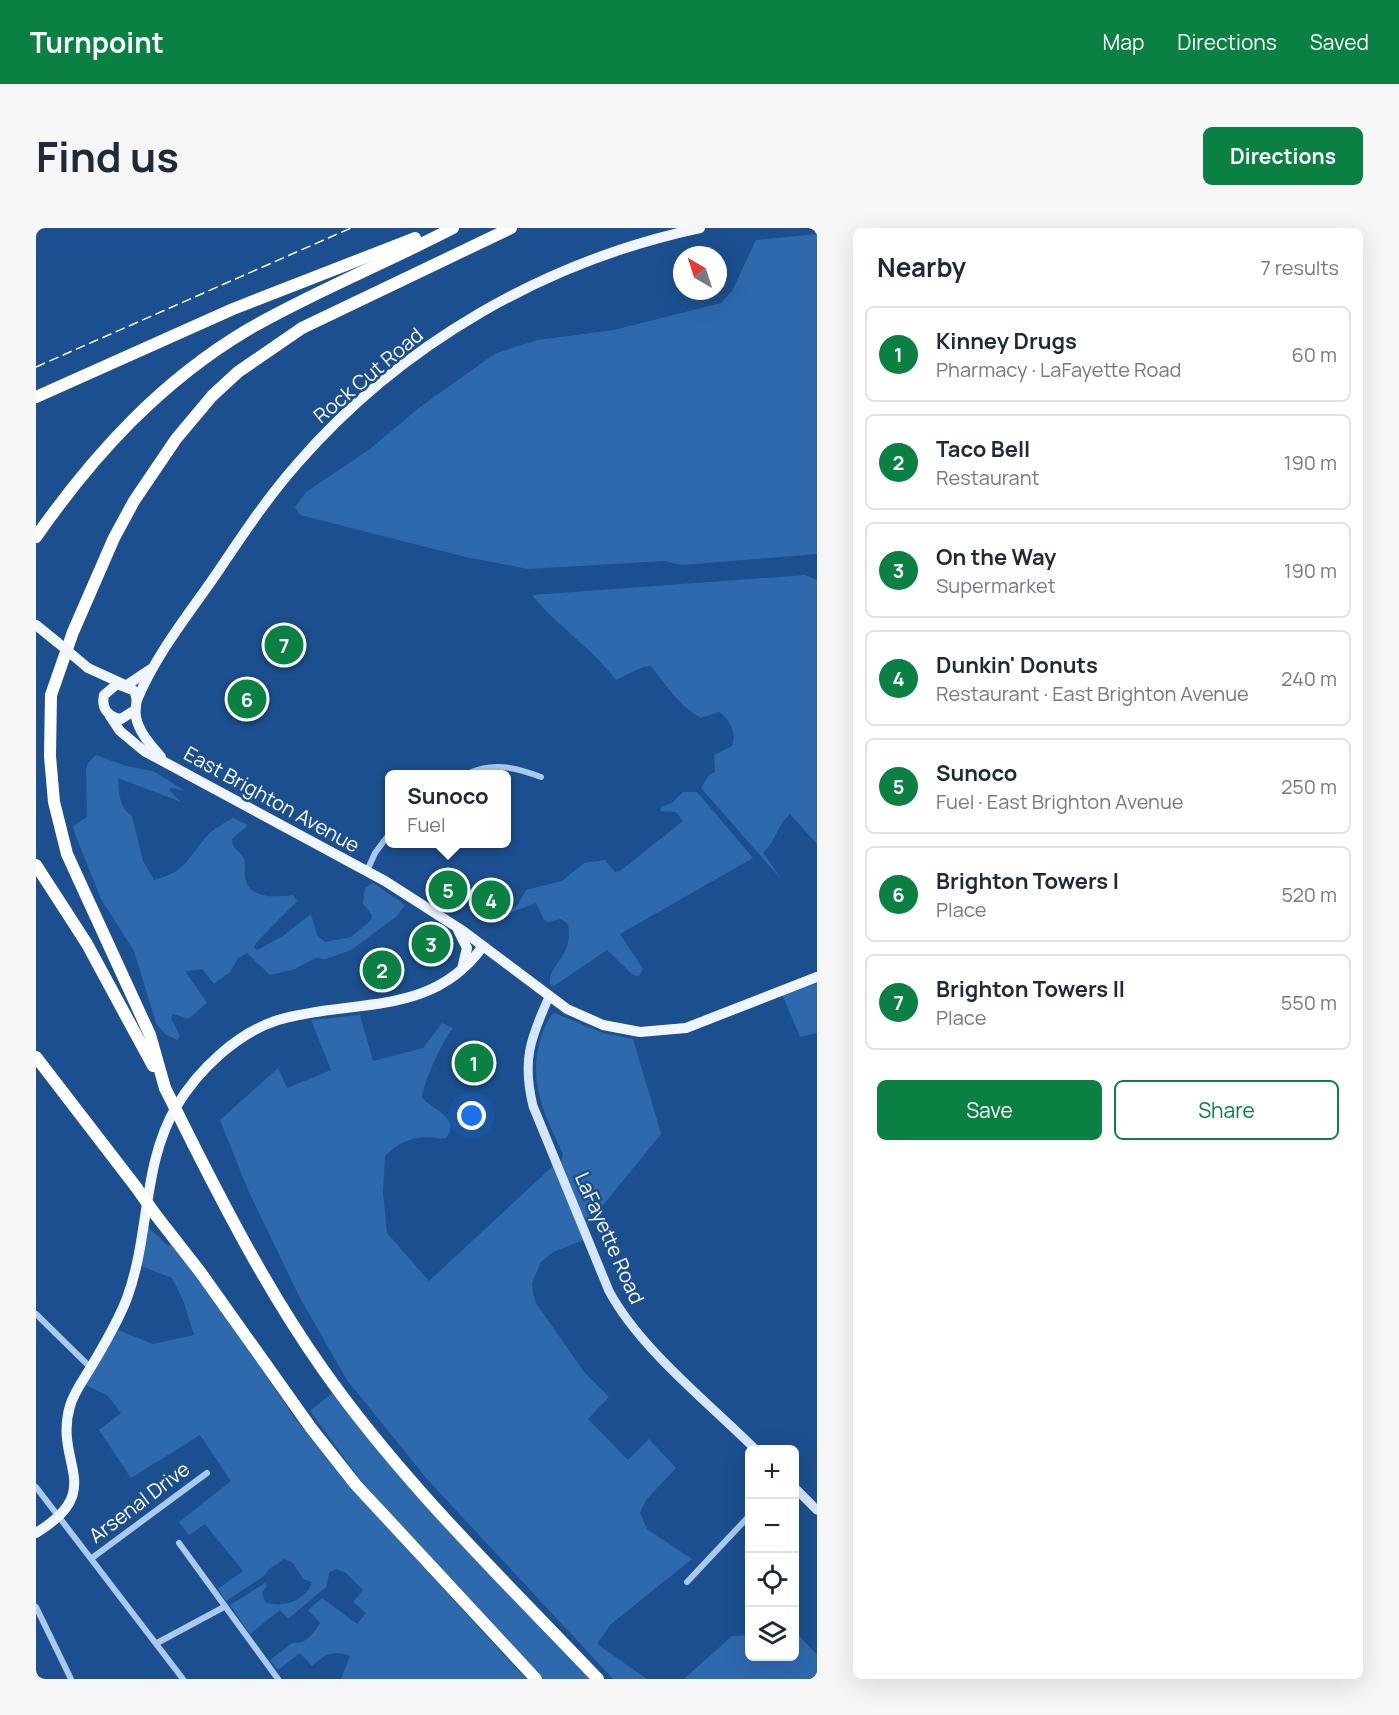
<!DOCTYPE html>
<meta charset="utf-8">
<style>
body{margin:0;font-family:Manrope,sans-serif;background:#f6f6f7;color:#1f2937}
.controls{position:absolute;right:18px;bottom:18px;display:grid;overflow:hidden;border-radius:9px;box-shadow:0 6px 24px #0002}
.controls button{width:54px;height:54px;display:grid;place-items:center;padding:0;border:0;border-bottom:2px solid #e0e1e3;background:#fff;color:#1f2937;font:30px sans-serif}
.compass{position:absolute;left:637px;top:18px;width:54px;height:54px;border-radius:50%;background:#fff;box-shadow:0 6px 24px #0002;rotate:321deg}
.you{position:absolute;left:436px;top:888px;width:21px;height:21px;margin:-15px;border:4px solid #fff;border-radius:50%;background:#1a73e8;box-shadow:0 0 0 9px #1a73e833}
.badge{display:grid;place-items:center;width:39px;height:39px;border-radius:50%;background:#0b8043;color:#fff;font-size:20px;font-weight:700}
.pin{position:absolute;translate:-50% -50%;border:3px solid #fff;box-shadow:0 2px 6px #0006}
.popup{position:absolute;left:349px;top:542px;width:126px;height:78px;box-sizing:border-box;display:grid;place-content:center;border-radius:9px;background:#fff;filter:drop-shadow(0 2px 4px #0005);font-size:20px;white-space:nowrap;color:#747a83}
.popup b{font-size:22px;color:#1f2937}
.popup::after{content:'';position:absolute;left:50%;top:100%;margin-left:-12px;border:12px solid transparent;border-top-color:#fff}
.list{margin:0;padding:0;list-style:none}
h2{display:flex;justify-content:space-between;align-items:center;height:78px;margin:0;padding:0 24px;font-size:26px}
h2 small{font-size:20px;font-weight:400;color:#747a83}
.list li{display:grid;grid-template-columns:39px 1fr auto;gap:18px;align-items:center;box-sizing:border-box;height:96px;margin:0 12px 12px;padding:0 12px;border:2px solid #e0e1e3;border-radius:9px}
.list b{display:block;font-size:22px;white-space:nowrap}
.list p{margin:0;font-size:20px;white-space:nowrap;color:#747a83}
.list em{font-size:20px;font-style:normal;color:#747a83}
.actions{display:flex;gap:12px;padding:18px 24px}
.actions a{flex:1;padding:14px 0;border:2px solid #0b8043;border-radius:9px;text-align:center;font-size:21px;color:#0b8043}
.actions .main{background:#0b8043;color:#fff}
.icon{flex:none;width:33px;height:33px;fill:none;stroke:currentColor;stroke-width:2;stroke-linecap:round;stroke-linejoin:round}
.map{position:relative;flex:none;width:781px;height:1451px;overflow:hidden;border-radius:9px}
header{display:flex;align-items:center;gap:36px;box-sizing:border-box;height:84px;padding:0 30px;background:#0b8043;color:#fff}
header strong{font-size:28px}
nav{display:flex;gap:33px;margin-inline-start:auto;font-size:21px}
.intro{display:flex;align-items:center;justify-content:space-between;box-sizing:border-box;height:144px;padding:0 36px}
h1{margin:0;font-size:42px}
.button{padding:15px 27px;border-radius:9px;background:#0b8043;color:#fff;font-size:21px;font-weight:700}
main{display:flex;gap:36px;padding:0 36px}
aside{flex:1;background:#fff;border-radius:9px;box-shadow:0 6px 24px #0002}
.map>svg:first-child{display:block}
</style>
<header>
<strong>Turnpoint</strong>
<nav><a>Map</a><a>Directions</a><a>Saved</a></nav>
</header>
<div class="intro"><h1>Find us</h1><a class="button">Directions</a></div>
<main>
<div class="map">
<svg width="781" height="1451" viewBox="0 0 781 1451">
<rect width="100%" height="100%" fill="#1b4f8f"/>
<g fill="#2e69ad">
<path d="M781,6V326L646,337L628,333L492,341L430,329L264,287L259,279L270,264L334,221L384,179L460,125L502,112L578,102L685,75L696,63L720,12Z"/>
<path d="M769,347L781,352V616L754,586C741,597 740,614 727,624L745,651L665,560L673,547L679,544L678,527L696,518C701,505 694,491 683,484L665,490C642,477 631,458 615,438L607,439L580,452C556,420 521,398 496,367Z"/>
<path d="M60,527L87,537L119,544L149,563L135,560L133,562L145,574L82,550C83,565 83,579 96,588L107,633L118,652C151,643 150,632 170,609C177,601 188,595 197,590L212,597L196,611C196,622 204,622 208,631C210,636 208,643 209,649C213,672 240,669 257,667L261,673L220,715L218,719L221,722L247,708L275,686L281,707L289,714L315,709L335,692L336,687L327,676L329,660L337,655L369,677L361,688L315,722L290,731L279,730L259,741L234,747L211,725L202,730L194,744L178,756L166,741L149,743L171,775L152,791L137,786L135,790L144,808L141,812L129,806L120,795L98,723L65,671L39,606L37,598L51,589L50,542L52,535Z"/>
<path d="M647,564H661L717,630L584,706L607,741L603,748L597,747L571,722L518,758L514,756C512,735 538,730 532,696L525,691L512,694L508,692L500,675L474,685L471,684L481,678L490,662L526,653L548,635L569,632L579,644L584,643L647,593L640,584L624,583L625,579L636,575Z"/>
<path d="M781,755V805L764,809L746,766Z"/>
<path d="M518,785L567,805L597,811L625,906L550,998L525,935L527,926C509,887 491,853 505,810C508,801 511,791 518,785Z"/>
<path d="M324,787L337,833L387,820L406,795L417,800C407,811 387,855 386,870C399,883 426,891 409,911C385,906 367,910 349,928L347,964L351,1005L393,1053L517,938L548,1012L517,1024L505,1034L496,1055L497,1065L500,1075L548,1144L573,1169L552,1191L592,1232L613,1211L640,1240L610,1272L604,1285L611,1301L656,1331L575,1396L561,1416L611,1451H577L391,1251L311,1152L263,1068L212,962L184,892L242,840L251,860L295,842L275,792Z"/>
<path d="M111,998L132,1018L138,1015L261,1193L314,1259L490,1451H305L314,1428C298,1421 288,1427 276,1438L264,1425L242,1442L234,1432L256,1415C271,1416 276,1407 284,1395L272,1382L286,1370L321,1396L330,1385L317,1374L327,1362L310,1345L300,1341L293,1345L291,1358L252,1391L244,1382L214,1406L194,1377L229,1355L231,1358L226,1364L229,1374C246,1381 271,1372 276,1354L267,1351L257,1335L248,1331L233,1341L228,1348L190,1373L182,1361L207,1343L169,1296L153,1307L143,1294L195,1253L164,1207L95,1250L63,1202L85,1185L72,1168L50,1157L82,1102L117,1116L158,1107L147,1072L136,1050L105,1038Z"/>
<path d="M300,1162L554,1451H508L363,1297L323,1250L274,1183Z"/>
<path d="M759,1403L781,1427V1451H648L696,1408L713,1407L714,1428H758Z"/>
</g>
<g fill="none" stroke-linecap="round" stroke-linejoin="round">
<g stroke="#a9c9ee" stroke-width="6">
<path d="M431,546C457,534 478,539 505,549"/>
<path d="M331,643L339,625L354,605"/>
<path d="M0,1086L55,1140"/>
<path d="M0,1259L147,1451"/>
<path d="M143,1315L242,1451"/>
<path d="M56,1330L171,1245"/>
<path d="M651,1354L714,1287"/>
<path d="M0,1379L35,1451"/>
<path d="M121,1415L188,1379"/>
</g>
<g stroke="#d6e6fa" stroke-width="9">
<path d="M513,769C494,811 486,833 497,878L573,1063C604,1121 673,1175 720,1222"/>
<path d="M758,1259L781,1282"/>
</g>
<g stroke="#f0f6ff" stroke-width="10">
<path d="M0,397L21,414"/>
<path d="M52,440L87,456"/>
<path d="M91,457L115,441"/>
<path d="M101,472C120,426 153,386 181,345C206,308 231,270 261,236C365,116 509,33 664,0"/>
<path d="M99,482L85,491C72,489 65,480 68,467L81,456L97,462C104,472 98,478 100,489C103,505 115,517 125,529"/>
<path d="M74,488L84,503L108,523L349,653L427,703L531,781L567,797L604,804L650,800L781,749"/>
<path d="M422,702L431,720L426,741"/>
<path d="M0,1305C72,1261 17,1236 34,1178C38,1164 48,1151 55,1139C68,1117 82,1094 91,1070C114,1008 106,937 140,879C162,842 201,805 242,792C317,770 396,790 447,718"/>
</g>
<g stroke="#fff" stroke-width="12">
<path d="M0,169L197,81L379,10"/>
<path d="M0,309C58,226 125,153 213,101C279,63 350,35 417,0"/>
<path d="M0,637L51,716L117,838"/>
<path d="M0,829L100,959"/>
<path d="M129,860L114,807L31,626L18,574L14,528L15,467L37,404L78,310L98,273L140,211L176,168L202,144L266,100L475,0"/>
<path d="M157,916C196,993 236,1069 286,1140C365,1253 467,1351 562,1451"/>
<path d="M119,986L165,1045L275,1200L320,1257L500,1451"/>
</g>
<path stroke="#fff" stroke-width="1.5" stroke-dasharray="10 4.5" stroke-linecap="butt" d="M0,139L315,0"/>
<path stroke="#f0f6ff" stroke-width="10" d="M21,414L52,440"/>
<g stroke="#fff" stroke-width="12">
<path d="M129,860L157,916"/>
<path d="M100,959L119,986"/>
</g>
</g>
<g text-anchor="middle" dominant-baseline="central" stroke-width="5" stroke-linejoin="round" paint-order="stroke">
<g font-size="20" fill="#fff" stroke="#1b4f8f">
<text transform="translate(332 147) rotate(-40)">Rock Cut Road</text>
<text transform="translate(236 571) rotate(29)">East Brighton Avenue</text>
<text transform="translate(574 1010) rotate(66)">LaFayette Road</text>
<text transform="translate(103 1274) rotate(-37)">Arsenal Drive</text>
</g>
</g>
</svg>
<div class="controls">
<button>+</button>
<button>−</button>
<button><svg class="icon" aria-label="locate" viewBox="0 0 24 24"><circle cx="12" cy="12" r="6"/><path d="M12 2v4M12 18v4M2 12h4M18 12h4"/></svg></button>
<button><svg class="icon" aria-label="layers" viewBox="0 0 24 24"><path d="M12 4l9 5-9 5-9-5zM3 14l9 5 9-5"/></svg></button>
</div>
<svg class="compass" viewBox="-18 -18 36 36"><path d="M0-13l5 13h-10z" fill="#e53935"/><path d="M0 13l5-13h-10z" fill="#747a83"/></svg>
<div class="you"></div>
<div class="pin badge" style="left:438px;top:835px">1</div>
<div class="pin badge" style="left:346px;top:742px">2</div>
<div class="pin badge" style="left:395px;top:716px">3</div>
<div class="pin badge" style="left:455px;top:672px">4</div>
<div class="pin badge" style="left:412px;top:662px">5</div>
<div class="popup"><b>Sunoco</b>Fuel</div>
<div class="pin badge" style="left:211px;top:471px">6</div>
<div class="pin badge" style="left:248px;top:417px">7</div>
</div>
<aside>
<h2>Nearby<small>7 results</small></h2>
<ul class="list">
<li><span class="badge">1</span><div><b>Kinney Drugs</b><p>Pharmacy · LaFayette Road</p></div><em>60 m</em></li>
<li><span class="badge">2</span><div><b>Taco Bell</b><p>Restaurant</p></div><em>190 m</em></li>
<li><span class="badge">3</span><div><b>On the Way</b><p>Supermarket</p></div><em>190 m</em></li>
<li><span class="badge">4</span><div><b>Dunkin' Donuts</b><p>Restaurant · East Brighton Avenue</p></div><em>240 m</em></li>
<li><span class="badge">5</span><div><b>Sunoco</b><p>Fuel · East Brighton Avenue</p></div><em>250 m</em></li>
<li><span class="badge">6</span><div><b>Brighton Towers I</b><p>Place</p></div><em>520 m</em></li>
<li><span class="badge">7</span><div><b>Brighton Towers II</b><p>Place</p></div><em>550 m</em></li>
</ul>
<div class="actions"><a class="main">Save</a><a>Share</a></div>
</aside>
</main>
